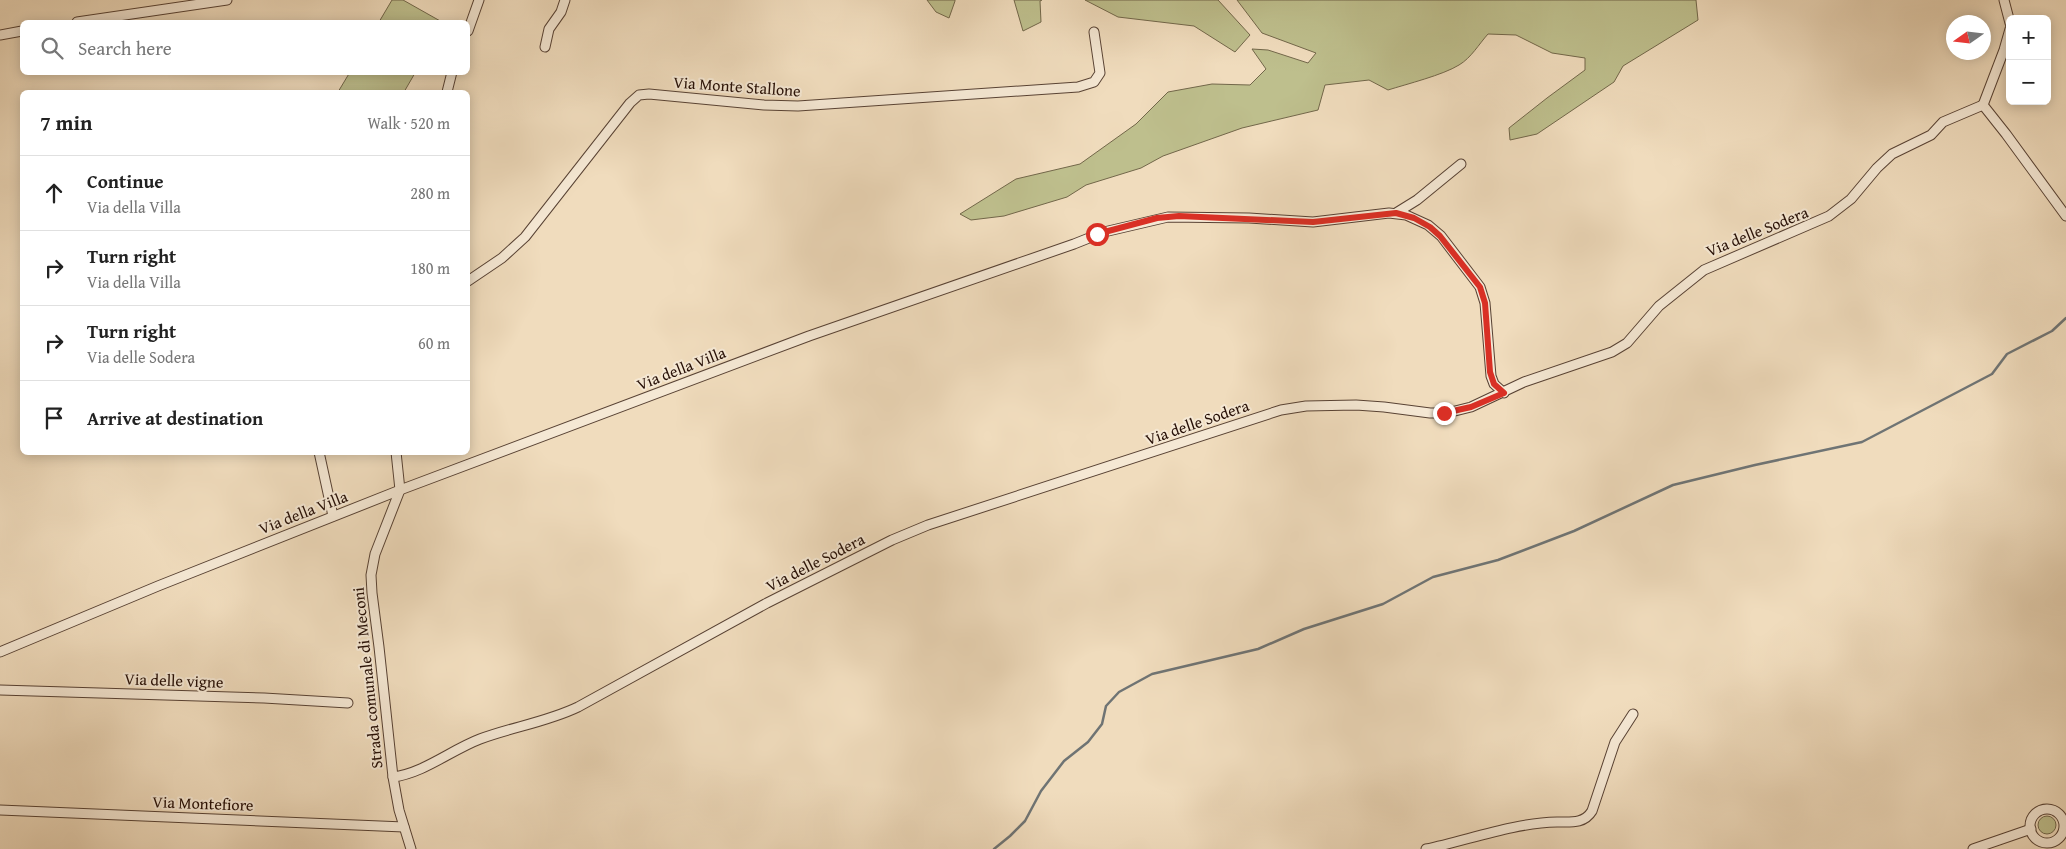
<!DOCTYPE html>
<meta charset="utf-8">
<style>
body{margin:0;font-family:"Gentium Book Plus",serif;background:#f2f2f2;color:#222}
.controls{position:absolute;right:15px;top:15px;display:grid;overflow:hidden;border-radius:8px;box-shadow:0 2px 12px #0003}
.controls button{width:45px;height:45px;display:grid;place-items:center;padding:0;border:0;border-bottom:1px solid #e0e0e0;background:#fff;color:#222;font:25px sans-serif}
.compass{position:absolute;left:1946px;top:15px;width:45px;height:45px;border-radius:50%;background:#fff;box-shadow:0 2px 12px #0003;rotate:256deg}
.stop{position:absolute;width:15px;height:15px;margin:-11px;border:4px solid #d93025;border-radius:50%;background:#fff}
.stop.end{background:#d93025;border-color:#fff;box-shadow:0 1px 5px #0008}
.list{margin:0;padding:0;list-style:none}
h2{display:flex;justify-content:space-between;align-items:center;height:65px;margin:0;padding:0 20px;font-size:21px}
h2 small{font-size:16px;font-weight:400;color:#767676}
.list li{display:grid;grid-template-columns:32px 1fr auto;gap:15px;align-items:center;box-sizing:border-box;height:75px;padding:0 20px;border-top:1px solid #e0e0e0}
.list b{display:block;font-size:19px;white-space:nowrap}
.list p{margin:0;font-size:16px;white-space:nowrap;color:#767676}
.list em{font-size:16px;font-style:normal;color:#767676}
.icon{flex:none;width:28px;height:28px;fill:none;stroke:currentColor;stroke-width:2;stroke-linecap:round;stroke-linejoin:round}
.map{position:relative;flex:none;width:2066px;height:849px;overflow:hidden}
.search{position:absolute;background:#fff;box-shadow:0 2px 12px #0003;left:20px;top:20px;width:450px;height:55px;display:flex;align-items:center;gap:12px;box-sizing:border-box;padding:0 18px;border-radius:8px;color:#767676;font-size:19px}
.panel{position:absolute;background:#fff;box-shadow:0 2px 12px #0003;left:20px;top:90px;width:450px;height:365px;border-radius:8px}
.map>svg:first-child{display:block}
</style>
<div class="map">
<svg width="2066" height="849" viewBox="0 0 2066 849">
<rect width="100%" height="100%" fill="#f0dcbd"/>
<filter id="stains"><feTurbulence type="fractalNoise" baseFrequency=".004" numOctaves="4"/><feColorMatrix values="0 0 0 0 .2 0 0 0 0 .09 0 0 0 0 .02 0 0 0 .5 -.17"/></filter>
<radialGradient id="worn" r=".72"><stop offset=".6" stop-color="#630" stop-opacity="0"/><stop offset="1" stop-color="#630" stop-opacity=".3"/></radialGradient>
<g fill="#bebf8d" stroke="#72674a">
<path d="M392,0H403L442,22H379Z"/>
<path d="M927,0H955V1L949,18L936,12Z"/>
<path d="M1014,0H1042L1040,1L1041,22L1023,31Z"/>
<path d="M1085,0H1218L1250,35L1235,52L1194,26L1118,17Z"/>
<path d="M1237,0H1696L1698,20L1623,66L1614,82L1537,134L1510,140L1509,128L1547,98L1585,70V58L1552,53L1516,35L1488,34C1479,44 1471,58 1459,65C1443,75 1407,84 1388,90L1369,80L1325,85L1318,110L1242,128L1163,156L1141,168L1086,185L1067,197L1004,216L971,220L960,214L1016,179L1080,164L1136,124L1168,92L1212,84L1250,85L1266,69L1252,49L1268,50L1308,63L1316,53L1262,33Z"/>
<path d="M350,72H415V73L404,92H338Z"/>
<circle cx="2047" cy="825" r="9"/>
</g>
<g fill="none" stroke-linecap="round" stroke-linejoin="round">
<path stroke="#6f7474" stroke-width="2.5" d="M994,849L1010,836L1025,821L1041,791L1064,761L1088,742L1102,724L1106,706L1119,692L1152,674L1258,649L1304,629L1383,604L1433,577L1498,560L1574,531L1673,485L1755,465L1862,442L1992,374L2007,354L2052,331L2066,318"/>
<defs>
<g id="minor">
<path d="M2004,0L2010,23"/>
<path d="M77,22L227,0"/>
<path d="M468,31L479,0"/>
<path d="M0,35L22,31"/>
<path d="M545,47L549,29L561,12L565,0"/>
<path d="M447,92L452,72"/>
<path d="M1983,105L2006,134L2066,216"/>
<path d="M1983,105L2004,50L2010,29"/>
<path d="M1396,213L1417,200L1461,164"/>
<path d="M468,281L502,258L525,237L630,103L639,95L649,94L764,105L798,106L1078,87L1094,82L1100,73L1094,32"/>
<path d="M319,452L333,516"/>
<path d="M396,452L400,490L375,554L371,575L372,593L379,647L393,777L399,810L411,849"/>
<path d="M0,652L158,586L400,490L809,336L1074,244L1104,232L1168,217L1249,218L1313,222L1389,213L1406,215L1428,225L1441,236L1480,287L1485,303L1491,376L1494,384L1504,393"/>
<path d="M0,690L264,698L348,703"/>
<path d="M393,777C424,773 451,750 480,739C512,727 547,722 578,707L767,603L892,540L928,525L1281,410L1306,406L1356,405L1384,407L1430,413H1447L1471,407L1524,382L1612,352L1627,343L1659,306L1704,270L1829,216L1851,199L1877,168L1892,154L1931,135L1943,122L1983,105"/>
<circle cx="2047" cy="826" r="17"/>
<path d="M0,810L404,827"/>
<path d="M1426,849C1469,840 1513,823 1557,822C1571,822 1584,824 1592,811L1615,742L1633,714"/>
<path d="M1973,849L2031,829"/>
</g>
</defs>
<use href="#minor" stroke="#584234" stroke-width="11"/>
<use href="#minor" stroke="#f5e8d4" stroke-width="9"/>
</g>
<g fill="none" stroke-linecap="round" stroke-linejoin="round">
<path stroke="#d93025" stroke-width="6" d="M1097,234L1157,218L1179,216L1313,222L1396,213L1414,218L1430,227L1440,236L1480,287L1485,303L1490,372L1494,384L1504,393L1471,407L1444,413"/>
</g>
<g text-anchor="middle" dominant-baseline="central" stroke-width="4" stroke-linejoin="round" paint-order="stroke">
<g font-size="16" fill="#260f06" stroke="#f5e8d4">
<text transform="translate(737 86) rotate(4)">Via Monte Stallone</text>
<text transform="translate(1757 231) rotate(-22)">Via delle Sodera</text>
<text transform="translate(681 368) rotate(-21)">Via della Villa</text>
<text transform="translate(1197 422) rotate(-19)">Via delle Sodera</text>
<text transform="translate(303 512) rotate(-21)">Via della Villa</text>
<text transform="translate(815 562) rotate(-27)">Via delle Sodera</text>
<text transform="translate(367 678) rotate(-96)">Strada comunale di Meconi</text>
<text transform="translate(174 680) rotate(2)">Via delle vigne</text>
<text transform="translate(203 803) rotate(2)">Via Montefiore</text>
</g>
</g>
<rect width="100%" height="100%" filter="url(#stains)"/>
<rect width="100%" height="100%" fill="url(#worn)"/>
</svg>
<div class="controls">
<button>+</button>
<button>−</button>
</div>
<svg class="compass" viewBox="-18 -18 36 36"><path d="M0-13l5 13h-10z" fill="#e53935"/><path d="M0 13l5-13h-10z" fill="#767676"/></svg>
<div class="stop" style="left:1097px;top:234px"></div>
<div class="stop end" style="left:1444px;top:413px"></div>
<div class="search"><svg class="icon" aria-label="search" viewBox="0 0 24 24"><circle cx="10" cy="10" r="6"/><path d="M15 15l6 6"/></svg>Search here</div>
<section class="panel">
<h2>7 min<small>Walk · 520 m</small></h2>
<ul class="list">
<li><svg class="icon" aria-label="ahead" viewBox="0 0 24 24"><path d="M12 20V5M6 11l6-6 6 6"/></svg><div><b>Continue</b><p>Via della Villa</p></div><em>280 m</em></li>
<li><svg class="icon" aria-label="right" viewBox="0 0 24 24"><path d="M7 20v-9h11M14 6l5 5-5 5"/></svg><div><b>Turn right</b><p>Via della Villa</p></div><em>180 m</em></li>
<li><svg class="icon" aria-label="right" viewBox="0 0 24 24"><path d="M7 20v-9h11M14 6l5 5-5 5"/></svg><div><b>Turn right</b><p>Via delle Sodera</p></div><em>60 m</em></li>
<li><svg class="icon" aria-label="arrive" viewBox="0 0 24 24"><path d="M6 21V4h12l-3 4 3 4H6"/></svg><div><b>Arrive at destination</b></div></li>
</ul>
</section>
</div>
